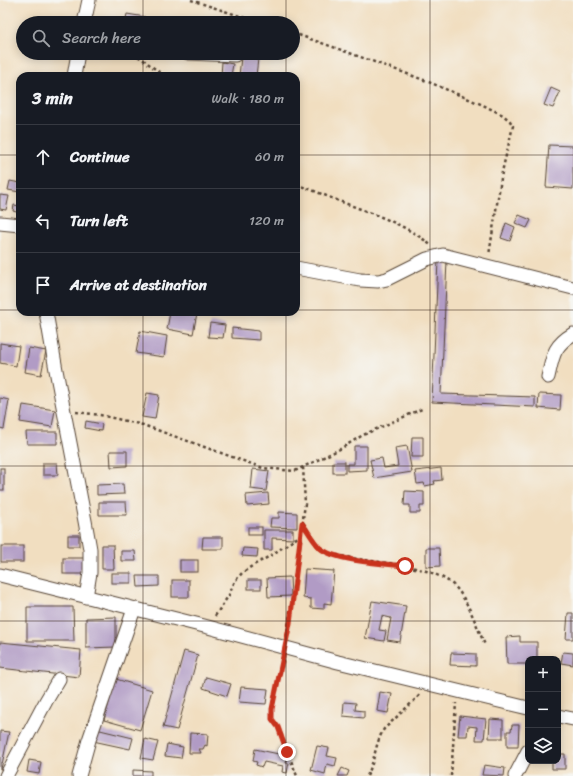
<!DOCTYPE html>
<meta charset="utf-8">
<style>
body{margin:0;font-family:Sriracha,sans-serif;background:#242831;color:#f1f3f6}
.controls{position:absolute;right:12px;bottom:12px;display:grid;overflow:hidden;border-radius:8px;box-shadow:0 2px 10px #0003}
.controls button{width:36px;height:36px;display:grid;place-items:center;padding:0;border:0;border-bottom:1px solid #363941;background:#171b24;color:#f1f3f6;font:20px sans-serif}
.stop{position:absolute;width:12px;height:12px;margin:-9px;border:3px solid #c8321e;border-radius:50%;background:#fff}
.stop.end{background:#c8321e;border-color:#fff;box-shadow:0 1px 4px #0008}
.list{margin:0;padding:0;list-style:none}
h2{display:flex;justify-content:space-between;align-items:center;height:52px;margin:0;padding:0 16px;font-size:17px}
h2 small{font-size:13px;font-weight:400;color:#9ea1a6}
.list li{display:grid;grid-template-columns:26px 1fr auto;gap:12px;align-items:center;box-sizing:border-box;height:64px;padding:0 16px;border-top:1px solid #363941}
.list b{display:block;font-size:15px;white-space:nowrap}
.list em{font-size:13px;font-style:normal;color:#9ea1a6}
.icon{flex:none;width:22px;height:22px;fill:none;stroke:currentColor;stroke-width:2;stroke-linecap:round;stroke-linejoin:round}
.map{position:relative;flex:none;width:573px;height:776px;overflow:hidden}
.search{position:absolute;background:#171b24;box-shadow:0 2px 10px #0003;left:16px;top:16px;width:284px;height:44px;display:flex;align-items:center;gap:10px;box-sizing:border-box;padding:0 14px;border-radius:22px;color:#9ea1a6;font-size:15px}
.panel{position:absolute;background:#171b24;box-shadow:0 2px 10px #0003;left:16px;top:72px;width:284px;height:244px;border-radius:12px}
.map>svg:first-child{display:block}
</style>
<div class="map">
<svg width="573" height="776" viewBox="0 0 573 776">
<rect width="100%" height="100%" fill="#f6f6f2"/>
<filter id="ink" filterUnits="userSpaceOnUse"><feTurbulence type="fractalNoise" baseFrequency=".025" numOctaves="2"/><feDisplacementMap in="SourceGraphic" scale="8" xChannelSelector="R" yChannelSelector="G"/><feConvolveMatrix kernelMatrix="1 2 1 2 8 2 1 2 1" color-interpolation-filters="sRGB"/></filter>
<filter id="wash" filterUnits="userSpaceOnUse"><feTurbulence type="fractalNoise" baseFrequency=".012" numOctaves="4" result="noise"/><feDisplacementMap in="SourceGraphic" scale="16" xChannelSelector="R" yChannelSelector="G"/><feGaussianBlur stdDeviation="0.9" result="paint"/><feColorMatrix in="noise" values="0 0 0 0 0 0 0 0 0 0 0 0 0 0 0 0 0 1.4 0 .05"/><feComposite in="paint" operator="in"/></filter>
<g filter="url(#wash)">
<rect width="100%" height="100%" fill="#f1dec0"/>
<g id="blocks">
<g fill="#b19bc5">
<path d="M127,14L145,17L143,23H125Z"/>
<path d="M241,57L258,59L256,76H239Z"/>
<path d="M222,62L233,64L231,76H221Z"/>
<path d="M551,88L560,92L553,108L544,105Z"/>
<path d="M549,145L573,146V189L546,187Z"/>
<path d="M10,181L20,183V192L8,190Z"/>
<path d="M0,195L9,196L6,210L0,209Z"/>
<path d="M14,205L20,206V213L13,211Z"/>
<path d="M519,215L531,220L527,228L515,223Z"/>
<path d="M506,223L515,227L510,241L501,238Z"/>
<path d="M438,260L447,261L441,394L535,397V407L432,402Z"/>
<path d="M170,312L197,313L193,334L167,329Z"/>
<path d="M210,323L225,325L223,338L208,337Z"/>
<path d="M232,328L259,331V340L232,338Z"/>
<path d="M140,331L167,336L164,357L136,353Z"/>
<path d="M0,343L19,346L16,366L0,363Z"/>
<path d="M29,348L46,351L41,375L25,372Z"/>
<path d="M147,393L159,395L155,419L142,417Z"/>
<path d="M539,394L561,395L560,410L538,408Z"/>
<path d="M0,398L9,400L4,429L0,428Z"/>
<path d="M23,405L55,410L52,427L20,422Z"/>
<path d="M86,421L102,424L101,431L85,428Z"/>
<path d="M26,432H57V444H27Z"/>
<path d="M412,437H423V457H411Z"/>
<path d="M354,446H367V470L347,471V464H354Z"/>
<path d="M407,446L412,472L374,478L370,460L382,458L384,468L398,466L395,448Z"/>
<path d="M110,451H127V466L111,467Z"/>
<rect x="333" y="462" width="12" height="11"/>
<path d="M43,463H57L58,475H43Z"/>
<rect x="0" y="468" width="4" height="22"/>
<path d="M441,468L442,480L434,481L435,484L425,486L424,483L417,484L415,471Z"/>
<path d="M253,469L269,471L266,491L251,489Z"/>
<path d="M123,484L124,494L97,495V485Z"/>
<path d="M405,491L424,492V506H420V513H410V505H404Z"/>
<path d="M268,493L269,504L247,506L246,495Z"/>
<path d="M99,502H126L127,515H99Z"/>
<path d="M279,512L297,513V528L270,527L271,518H279Z"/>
<rect x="248" y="527" width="14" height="8"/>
<path d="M264,530H293V539L272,538V550H264Z"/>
<rect x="68" y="535" width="11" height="11"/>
<path d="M203,537H223V549H202Z"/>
<path d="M102,545H113L114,569H102Z"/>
<rect x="1" y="546" width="22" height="16"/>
<path d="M243,548L258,549L257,557L242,556Z"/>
<path d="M426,548H439L440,566L426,567Z"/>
<path d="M121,551H135L136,561H121Z"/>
<rect x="63" y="558" width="24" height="16"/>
<rect x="180" y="560" width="18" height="12"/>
<path d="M305,569L334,571L331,604L324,603V609L311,608V599L303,598Z"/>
<rect x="111" y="573" width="20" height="10"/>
<path d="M137,576H159V586L138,587Z"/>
<path d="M290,577L291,596L268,597L267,578Z"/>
<rect x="172" y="580" width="17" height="17"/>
<rect x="248" y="580" width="13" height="9"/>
<path d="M372,601L406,606L400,642L387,640L391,618L382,616L379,630L386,631L384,641L365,638Z"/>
<path d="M27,607H73L74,641H27Z"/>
<path d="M568,613H573V639H566Z"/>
<path d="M116,617V647L86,648V618Z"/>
<path d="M520,636V642H537V659H528V664H507L506,637Z"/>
<path d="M0,642L81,650L79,677L0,668Z"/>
<path d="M184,651L198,655L177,730L163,727Z"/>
<path d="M563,652L573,653V665L561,663Z"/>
<path d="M451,653L476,654V666L450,665Z"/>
<path d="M206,677L231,684L227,696L203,688Z"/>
<path d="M116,679L152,690L140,730L104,720Z"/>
<path d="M241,687L268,689L266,704L239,702Z"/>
<path d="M380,692L392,694L388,713L377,711Z"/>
<path d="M344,702L356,703L355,710L364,711V718L343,716Z"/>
<path d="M460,716L486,719L484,740H476L477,727L468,726L467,736H458Z"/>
<path d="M490,719L503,720V738H489Z"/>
<path d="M512,725H519L518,747H507V731H511Z"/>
<path d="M96,729L133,738L130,749L93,741Z"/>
<path d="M0,731L9,732L1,769H0Z"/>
<path d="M190,733L208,734L207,746L205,745L203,749H199L201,753H189Z"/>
<path d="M145,739L158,742L153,760L141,758Z"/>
<path d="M167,744L183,747L181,758L165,756Z"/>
<path d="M317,746L329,748L327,756L337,758L335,766L327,764L325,774L311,770Z"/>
<path d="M255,749L288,756L286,763H289L287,773L282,772L283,766L264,762L262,767L256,765L257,762L253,761Z"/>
<path d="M558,754H565V769H552V761H558Z"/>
<path d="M29,760L41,762L39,774L27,772Z"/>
<path d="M484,765L505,768L504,776L482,775Z"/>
<path d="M342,768L349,771L347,776H338Z"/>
<path d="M133,770L151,771V776H133Z"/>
</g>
</g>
</g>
<g filter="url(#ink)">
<use href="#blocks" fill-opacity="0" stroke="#564536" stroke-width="1"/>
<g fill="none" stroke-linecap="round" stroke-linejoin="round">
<defs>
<g id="minor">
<path d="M84,23L89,0"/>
<path d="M188,53L235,55"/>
<path d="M74,76L78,53"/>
<path d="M0,223L20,225"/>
<path d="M296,268L360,280L378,281L387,279L427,259L443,255L573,288"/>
<path d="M46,312L56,370L85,521L90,549V573L86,597"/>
<path d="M548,377C553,356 553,346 573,334"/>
<path d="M0,575L208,627L338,662L528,708"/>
<path d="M558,716L573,719"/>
<path d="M6,776L46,701L59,679"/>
<path d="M79,776L89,740L134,609"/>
<path d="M515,776L528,751"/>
</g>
</defs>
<use href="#minor" stroke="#564536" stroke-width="15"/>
<g stroke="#564536" stroke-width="2.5" stroke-dasharray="3 3" stroke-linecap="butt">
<path d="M191,0L261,23"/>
<path d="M293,33L333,47L424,80L483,105L503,115L510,121L513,126L502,172L489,255"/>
<path d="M133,53L145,61L164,76"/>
<path d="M296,185C309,188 321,194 334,199C367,212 403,222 432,246"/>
<path d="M76,412L100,415L143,425L263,468L295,471L340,449L363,435L424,408"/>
<path d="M303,523C308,531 313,541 320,548C327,554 338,556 346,557C378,564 436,563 458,590C470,606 477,627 485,645"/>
<path d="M215,616L229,595L235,581L242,573L252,566L270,556L301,535"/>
<path d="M287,637L305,504L303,466"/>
<path d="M283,659L272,709V719L278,727L297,776"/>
<path d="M367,776C375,761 375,743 384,729L421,694"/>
<path d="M451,776L456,703"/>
</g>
<use href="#minor" stroke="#fff" stroke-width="13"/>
</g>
</g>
<g fill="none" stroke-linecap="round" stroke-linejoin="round" filter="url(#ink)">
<path stroke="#c8321e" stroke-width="5" d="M287,752L278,727L272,719V709L290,623L302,523C308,531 313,541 320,548C335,561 385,564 405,566"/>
</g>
<path fill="none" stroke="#3b2a1e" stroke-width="1" stroke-opacity="0.55" d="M143,0V23M286,0V23M430,0V776M143,53V76M286,53V76M0,155H20M296,155H573M0,310H20M296,310H573M143,312V776M286,312V776M0,466H573M0,621H573"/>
</svg>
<div class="controls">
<button>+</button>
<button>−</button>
<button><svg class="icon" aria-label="layers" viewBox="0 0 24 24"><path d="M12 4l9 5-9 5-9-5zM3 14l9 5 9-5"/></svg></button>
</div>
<div class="stop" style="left:405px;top:566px"></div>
<div class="stop end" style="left:287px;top:752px"></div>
<div class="search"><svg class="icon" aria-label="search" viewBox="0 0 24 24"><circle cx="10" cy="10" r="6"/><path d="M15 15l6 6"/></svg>Search here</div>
<section class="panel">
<h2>3 min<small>Walk · 180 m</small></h2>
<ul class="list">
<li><svg class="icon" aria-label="ahead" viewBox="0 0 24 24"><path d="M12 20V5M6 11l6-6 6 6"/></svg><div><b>Continue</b></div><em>60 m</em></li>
<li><svg class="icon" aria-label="left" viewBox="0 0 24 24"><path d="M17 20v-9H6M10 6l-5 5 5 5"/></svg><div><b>Turn left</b></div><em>120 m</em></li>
<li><svg class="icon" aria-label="arrive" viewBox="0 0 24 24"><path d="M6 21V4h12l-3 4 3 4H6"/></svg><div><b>Arrive at destination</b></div></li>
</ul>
</section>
</div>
